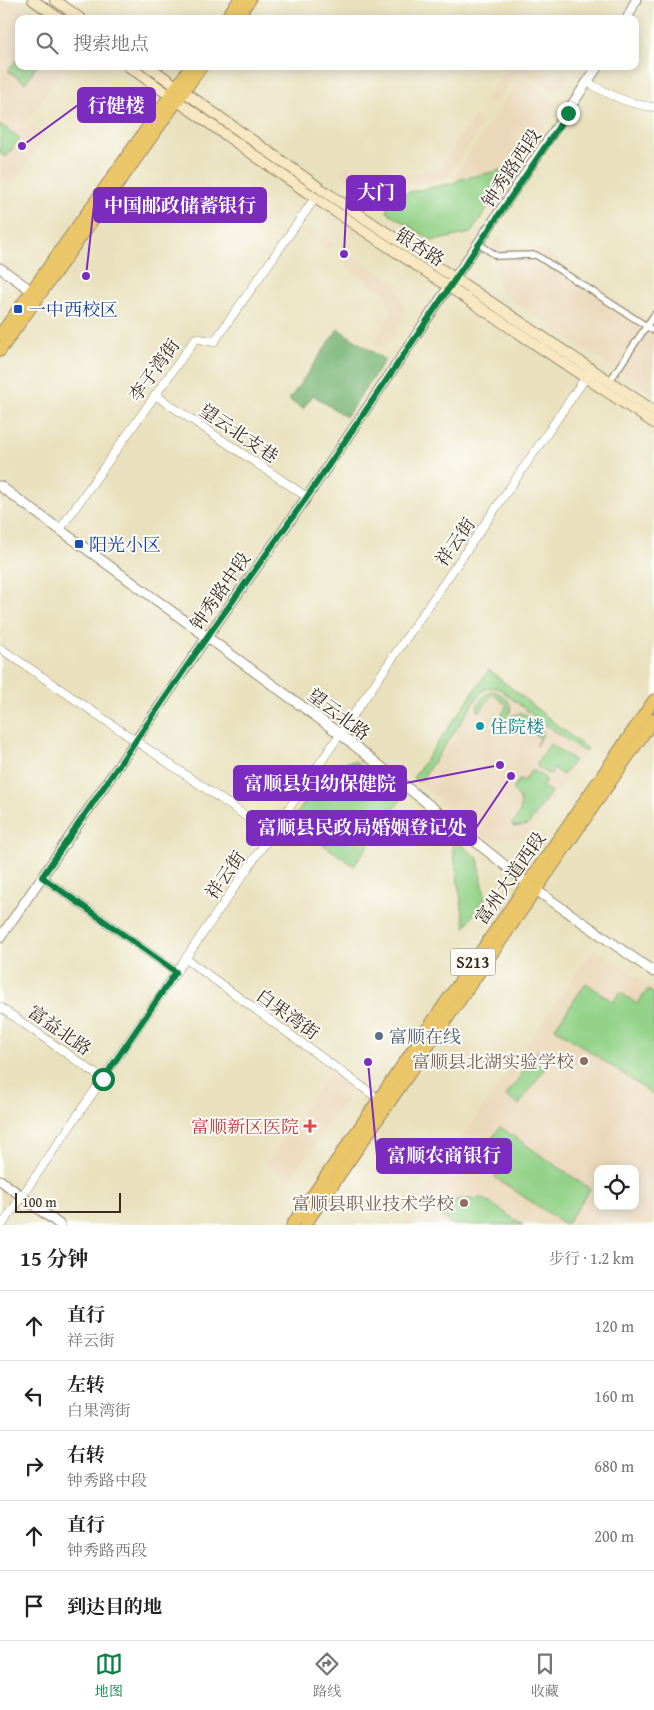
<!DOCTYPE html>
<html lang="zh">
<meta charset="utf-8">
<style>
body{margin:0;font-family:"Gentium Book Plus","Noto Serif SC",serif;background:#f6f6f6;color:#222}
.controls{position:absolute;right:15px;bottom:15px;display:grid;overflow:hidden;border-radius:10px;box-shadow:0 2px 12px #0003}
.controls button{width:45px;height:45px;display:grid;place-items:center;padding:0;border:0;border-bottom:1px solid #e0e0e0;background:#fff;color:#222;font:25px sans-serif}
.scale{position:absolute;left:15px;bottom:12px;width:106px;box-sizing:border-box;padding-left:5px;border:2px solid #3b2a1e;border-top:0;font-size:14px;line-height:18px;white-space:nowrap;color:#3b2a1e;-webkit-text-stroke:4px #fdfcf7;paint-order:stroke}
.stop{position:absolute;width:15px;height:15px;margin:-11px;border:4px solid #0b8043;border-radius:50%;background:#fff}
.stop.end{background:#0b8043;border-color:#fff;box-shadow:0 1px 5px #0008}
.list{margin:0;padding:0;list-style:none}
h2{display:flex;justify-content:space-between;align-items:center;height:65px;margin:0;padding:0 20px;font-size:21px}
h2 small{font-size:16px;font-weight:400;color:#767676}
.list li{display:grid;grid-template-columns:32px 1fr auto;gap:15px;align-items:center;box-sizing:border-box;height:70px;padding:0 20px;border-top:1px solid #e0e0e0}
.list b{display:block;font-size:19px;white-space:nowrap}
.list p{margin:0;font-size:16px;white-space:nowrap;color:#767676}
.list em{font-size:16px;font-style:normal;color:#767676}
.icon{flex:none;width:28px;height:28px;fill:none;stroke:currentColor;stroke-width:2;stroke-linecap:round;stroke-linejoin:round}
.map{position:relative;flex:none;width:654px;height:1225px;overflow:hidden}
.search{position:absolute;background:#fff;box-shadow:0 2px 12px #0003;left:15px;right:15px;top:15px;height:55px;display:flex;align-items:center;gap:12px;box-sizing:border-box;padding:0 18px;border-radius:10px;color:#767676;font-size:19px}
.sheet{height:415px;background:#fff}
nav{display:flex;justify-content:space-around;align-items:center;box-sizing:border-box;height:70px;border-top:1px solid #e0e0e0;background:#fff;font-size:14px;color:#767676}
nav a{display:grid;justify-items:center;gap:2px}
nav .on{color:#0b8043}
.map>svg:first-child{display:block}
</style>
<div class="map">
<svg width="654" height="1225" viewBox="0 0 654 1225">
<rect width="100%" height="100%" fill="#fdfcf7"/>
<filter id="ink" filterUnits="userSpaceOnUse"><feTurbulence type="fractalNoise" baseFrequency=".02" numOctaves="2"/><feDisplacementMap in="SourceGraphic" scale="10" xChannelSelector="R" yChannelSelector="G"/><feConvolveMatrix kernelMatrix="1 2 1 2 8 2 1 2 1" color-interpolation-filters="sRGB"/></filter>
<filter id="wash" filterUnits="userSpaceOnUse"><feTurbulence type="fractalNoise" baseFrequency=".0096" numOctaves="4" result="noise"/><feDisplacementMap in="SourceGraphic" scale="20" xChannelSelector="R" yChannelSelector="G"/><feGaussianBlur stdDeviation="1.12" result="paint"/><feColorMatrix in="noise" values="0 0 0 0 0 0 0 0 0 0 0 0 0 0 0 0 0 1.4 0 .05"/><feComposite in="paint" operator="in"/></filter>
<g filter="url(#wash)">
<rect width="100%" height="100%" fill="#e9e1be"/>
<g fill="#ead8ba" fill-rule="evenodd">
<path d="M0,0H5L32,19H19V66H65L26,122L46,136L12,185L0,177Z"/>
<path d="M507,66H533L552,78L555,77L561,69L569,75L562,85L551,90L539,82L538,83L524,72L514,74L510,81L511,82L496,102L486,104L484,103Z"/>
<path d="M520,78L559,103L515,167L461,179L454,178Z"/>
<path d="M475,115L478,117L480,127L472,140L473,141L464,151L447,177L431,181V182L417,183L387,191L386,190L371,193L352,182V181L340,173L346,164L373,182L441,168Z"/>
<path d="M309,228L333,243L329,250L304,235Z"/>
<path d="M500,236L507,247L540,248L593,287L627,306L654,323V395L501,293L493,247Z"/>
<path d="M352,255L398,284L405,316L383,350L373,343L391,314L386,294L344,267Z"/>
<path d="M489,670L587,749L527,836L491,841L413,778Z"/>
<path d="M594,948L654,988V1225H402L464,1134ZM598,1169H635V1206H598Z"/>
<path d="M331,1072L354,1088L289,1180L266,1164Z"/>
</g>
<g fill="#93d288" stroke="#677e53">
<path d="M19,56V66H37L25,83L8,71Z"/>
<path d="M0,124L20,138L6,157L0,153Z"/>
<path d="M515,167L471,233L433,241L387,212L388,202L395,195L453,183L461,179Z"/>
<path d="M489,670L587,749L586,752L583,751L544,724L501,690C493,686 486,687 480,694L422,779L418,782L413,778Z"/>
<path d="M492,691C500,692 508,699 511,706L510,712L504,721L500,718L507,705L492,694L480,712L477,710C477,702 485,693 492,691Z"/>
<path d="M520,713L525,714L542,729V736L536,746L540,738L515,721L511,725L507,723L513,715Z"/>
<path d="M550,744L574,760L563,775L554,769L551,774L549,773L548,774L537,767L538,765L536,764Z"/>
<path d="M355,761L402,798L354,866L291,822L332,764Z"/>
<path d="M534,770L545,778L544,780L546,781L542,786L551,792L528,825L513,827L512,823C523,813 524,801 514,791V787L519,780L524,781L531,771L533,772Z"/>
<path d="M451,837L478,858L485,898L465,927Z"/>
<path d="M586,983L613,1002L620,992L637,1004L648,989L654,994V1095L555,1028Z"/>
<path d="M539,1050L552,1058L519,1105L506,1096Z"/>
<path d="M500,1127L590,1189L566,1225L496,1178L491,1140Z"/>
<path d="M483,1198L523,1225H454L439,1215L449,1200Z"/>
</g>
<path fill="#76b474" stroke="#586f49" d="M338,329L385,360L346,417L313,395L303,409L289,400Z"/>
</g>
<g filter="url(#ink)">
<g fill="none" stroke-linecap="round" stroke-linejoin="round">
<defs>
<g id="pedestrian">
<path d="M479,244L497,256L536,255L654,331"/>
<path d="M609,382L654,315"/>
</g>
<g id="minor">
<path d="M589,83C609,95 630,105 654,107"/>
<path d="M155,395L307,497"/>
<path d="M60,529L196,338L214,342L315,198"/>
<path d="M0,648L272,834"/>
<path d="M42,877L176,972"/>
<path d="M186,959L372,1094"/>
<path d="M0,1007L103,1079"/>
<path d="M2,1225L588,374"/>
</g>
<g id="tertiary">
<path d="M627,19L636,0"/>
<path d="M0,268L32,291"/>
<path d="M0,486L340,734L536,890L654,972"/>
<path d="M0,938L207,637L307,497L598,66"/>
<path d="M0,1180L60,1225"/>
</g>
<g id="secondary">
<path d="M33,0L60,19"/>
<path d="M55,0L81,19"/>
<path d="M128,66L315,198L654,423"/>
<path d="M148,66L321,189L654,411"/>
</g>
<g id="primary">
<path d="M225,19L239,0"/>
<path d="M236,19L250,0"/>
<path d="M0,335L191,66"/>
<path d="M0,351L202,66"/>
<path d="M292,1225L654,700"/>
<path d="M305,1225L654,719"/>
</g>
</defs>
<use href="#pedestrian" stroke="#92866e" stroke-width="8"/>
<use href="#minor" stroke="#92866e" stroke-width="9"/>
<use href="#tertiary" stroke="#92866e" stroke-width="11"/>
<use href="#secondary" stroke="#92866e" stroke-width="12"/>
<use href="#primary" stroke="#92866e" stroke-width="13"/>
<use href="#pedestrian" stroke="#fff" stroke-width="5.5"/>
<use href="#minor" stroke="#fff" stroke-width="8"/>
<use href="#tertiary" stroke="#fff" stroke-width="9"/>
<use href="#secondary" stroke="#f7e8c3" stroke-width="10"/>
<use href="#primary" stroke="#ebc669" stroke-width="11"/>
</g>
</g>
<g fill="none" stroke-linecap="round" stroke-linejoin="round" filter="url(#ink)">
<path stroke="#0b8043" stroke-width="6" d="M103,1079L176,972L42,877L207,637L307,497L568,113"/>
</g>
<g fill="#1a4fb4" stroke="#fdfcf7" stroke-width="2">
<rect x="13" y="304" width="10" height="10" rx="2.5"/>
<rect x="74" y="539" width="10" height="10" rx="2.5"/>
</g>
<circle fill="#0f9aa8" stroke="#fdfcf7" stroke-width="2" cx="480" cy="726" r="5"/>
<circle fill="#5c6f8a" stroke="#fdfcf7" stroke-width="2" cx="379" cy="1036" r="5"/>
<g fill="#8d6e63" stroke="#fdfcf7" stroke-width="2">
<circle cx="584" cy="1061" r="5"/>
<circle cx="464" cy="1203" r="5"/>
</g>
<path fill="#e0444e" stroke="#fdfcf7" stroke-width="2" d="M307.5 1118.5h5v5h5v5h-5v5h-5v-5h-5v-5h5z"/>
<g text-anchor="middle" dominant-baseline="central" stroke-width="4" stroke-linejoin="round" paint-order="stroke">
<rect fill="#fdfcf7" stroke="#75695f" stroke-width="1" x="450.5" y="948.5" width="45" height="27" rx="4"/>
<g font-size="16" font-weight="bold" fill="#3b2a1e">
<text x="473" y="962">S213</text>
</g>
<g font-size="18" fill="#3b2a1e" stroke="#fdfcf7">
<text transform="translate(511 168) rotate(-56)">钟秀路西段</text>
<text transform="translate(420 247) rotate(33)">银杏路</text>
<text transform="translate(154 370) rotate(-54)">李子湾街</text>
<text transform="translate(239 433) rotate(34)">望云北支巷</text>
<text transform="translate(455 542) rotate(-55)">祥云街</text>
<text transform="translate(220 591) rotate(-55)">钟秀路中段</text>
<text transform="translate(339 714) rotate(37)">望云北路</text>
<text transform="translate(225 875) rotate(-55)">祥云街</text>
<text transform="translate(510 878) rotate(-55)">富州大道西段</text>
<text transform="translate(288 1014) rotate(36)">白果湾街</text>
<text transform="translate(60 1030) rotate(35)">富益北路</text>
</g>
<g font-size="18" fill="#164399" stroke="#fdfcf7" text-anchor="start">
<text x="28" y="309">一中西校区</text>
<text x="89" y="544">阳光小区</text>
</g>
<g font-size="18" fill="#0d838f" stroke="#fdfcf7" text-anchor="start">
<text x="490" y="726">住院楼</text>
</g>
<g font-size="18" fill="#4e5e75" stroke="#fdfcf7" text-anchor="start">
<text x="389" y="1036">富顺在线</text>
</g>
<g font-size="18" fill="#785e54" stroke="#fdfcf7" text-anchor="end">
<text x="574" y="1061">富顺县北湖实验学校</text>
<text x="454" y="1203">富顺县职业技术学校</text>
</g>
<g font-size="18" fill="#be3a42" stroke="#fdfcf7" text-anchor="end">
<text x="299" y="1126">富顺新区医院</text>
</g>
</g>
<path fill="none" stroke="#7b2cbf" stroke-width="2" d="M22 146L78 105M344 254L347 193M86 276L94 205M500 765L406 783M511 776L476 828M368 1062L377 1156"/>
<g fill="#7b2cbf" stroke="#fdfcf7" stroke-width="2">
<circle cx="22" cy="146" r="5"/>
<circle cx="344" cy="254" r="5"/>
<circle cx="86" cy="276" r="5"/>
<circle cx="500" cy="765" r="5"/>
<circle cx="511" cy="776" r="5"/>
<circle cx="368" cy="1062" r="5"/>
</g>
<g fill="#7b2cbf" stroke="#7b2cbf" stroke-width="2">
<rect x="78" y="88" width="77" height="34" rx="5"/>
<rect x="347" y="176" width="58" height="34" rx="5"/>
<rect x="94" y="188" width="172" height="34" rx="5"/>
<rect x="234" y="766" width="172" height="34" rx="5"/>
<rect x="247" y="811" width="229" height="34" rx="5"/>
<rect x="377" y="1139" width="134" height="34" rx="5"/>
</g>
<g font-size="19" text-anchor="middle" font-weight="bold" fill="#fff">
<text x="116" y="112">行健楼</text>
<text x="376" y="199">大门</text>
<text x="180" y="212">中国邮政储蓄银行</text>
<text x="320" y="790">富顺县妇幼保健院</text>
<text x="362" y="834">富顺县民政局婚姻登记处</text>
<text x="444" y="1162">富顺农商银行</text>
</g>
</svg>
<div class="controls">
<button><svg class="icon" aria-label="locate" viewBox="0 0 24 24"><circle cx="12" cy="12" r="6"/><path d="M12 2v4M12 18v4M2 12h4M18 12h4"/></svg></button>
</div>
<div class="scale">100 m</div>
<div class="stop" style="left:103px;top:1079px"></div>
<div class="stop end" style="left:568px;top:113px"></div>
<div class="search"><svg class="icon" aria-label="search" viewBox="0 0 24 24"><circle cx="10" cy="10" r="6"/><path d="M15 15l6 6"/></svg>搜索地点</div>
</div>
<section class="sheet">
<h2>15 分钟<small>步行 · 1.2 km</small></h2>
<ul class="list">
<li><svg class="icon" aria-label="ahead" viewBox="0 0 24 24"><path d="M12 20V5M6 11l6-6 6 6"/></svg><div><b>直行</b><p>祥云街</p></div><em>120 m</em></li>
<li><svg class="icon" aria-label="left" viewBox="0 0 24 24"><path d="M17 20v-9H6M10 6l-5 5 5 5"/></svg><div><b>左转</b><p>白果湾街</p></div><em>160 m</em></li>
<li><svg class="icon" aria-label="right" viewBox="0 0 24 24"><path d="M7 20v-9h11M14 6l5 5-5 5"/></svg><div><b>右转</b><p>钟秀路中段</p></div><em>680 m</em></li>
<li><svg class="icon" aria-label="ahead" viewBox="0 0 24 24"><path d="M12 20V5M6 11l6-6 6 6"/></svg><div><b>直行</b><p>钟秀路西段</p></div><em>200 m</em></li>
<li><svg class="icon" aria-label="arrive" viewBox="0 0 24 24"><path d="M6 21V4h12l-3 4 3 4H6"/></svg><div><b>到达目的地</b></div></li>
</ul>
</section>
<nav>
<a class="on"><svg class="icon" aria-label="map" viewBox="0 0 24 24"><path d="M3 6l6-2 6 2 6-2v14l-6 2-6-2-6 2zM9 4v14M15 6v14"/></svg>地图</a>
<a><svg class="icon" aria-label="directions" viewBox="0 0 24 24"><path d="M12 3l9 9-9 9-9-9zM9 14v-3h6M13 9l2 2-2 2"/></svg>路线</a>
<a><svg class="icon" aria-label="saved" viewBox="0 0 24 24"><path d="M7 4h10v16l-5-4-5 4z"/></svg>收藏</a>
</nav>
